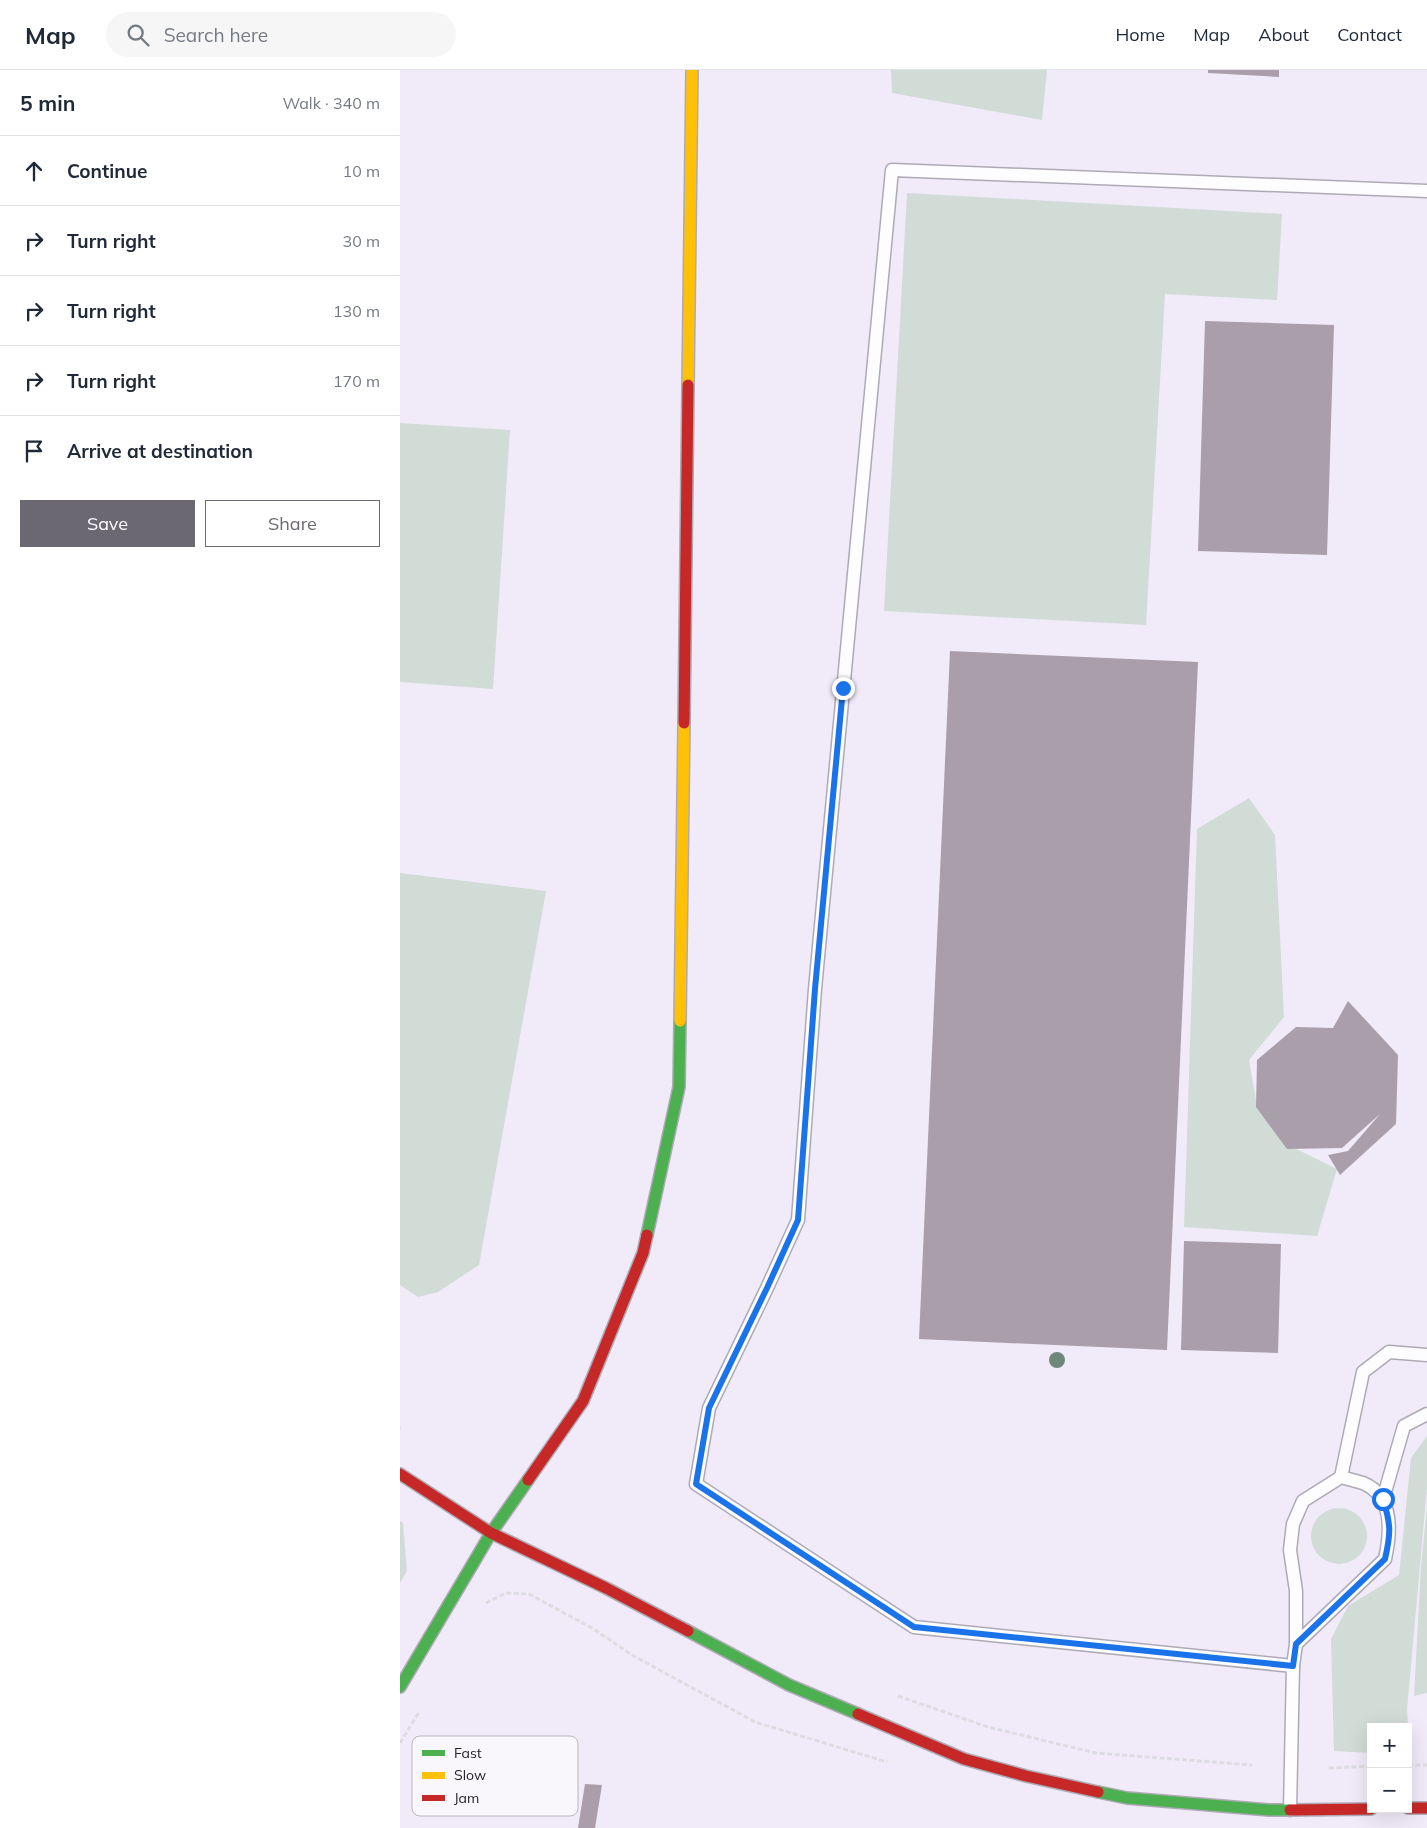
<!DOCTYPE html>
<meta charset="utf-8">
<style>
body{margin:0;font-family:Mulish,sans-serif;background:#f6f6f7;color:#1f2937}
.controls{position:absolute;right:15px;bottom:15px;display:grid;overflow:hidden;border-radius:0px;box-shadow:0 5px 20px #0002}
.controls button{width:45px;height:45px;display:grid;place-items:center;padding:0;border:0;border-bottom:1px solid #e0e1e3;background:#fff;color:#1f2937;font:25px sans-serif}
.stop{position:absolute;width:15px;height:15px;margin:-11px;border:4px solid #1a73e8;border-radius:50%;background:#fff}
.stop.end{background:#1a73e8;border-color:#fff;box-shadow:0 1px 5px #0008}
.list{margin:0;padding:0;list-style:none}
h2{display:flex;justify-content:space-between;align-items:center;height:65px;margin:0;padding:0 20px;font-size:21px}
h2 small{font-size:16px;font-weight:400;color:#747a83}
.list li{display:grid;grid-template-columns:32px 1fr auto;gap:15px;align-items:center;box-sizing:border-box;height:70px;padding:0 20px;border-top:1px solid #e0e1e3}
.list b{display:block;font-size:19px;white-space:nowrap}
.list em{font-size:16px;font-style:normal;color:#747a83}
.actions{display:flex;gap:10px;padding:15px 20px}
.actions a{flex:1;padding:11px 0;border:1px solid #6c6872;border-radius:0px;text-align:center;font-size:18px;color:#6c6872}
.actions .main{background:#6c6872;color:#fff}
.icon{flex:none;width:28px;height:28px;fill:none;stroke:currentColor;stroke-width:2;stroke-linecap:round;stroke-linejoin:round}
.map{position:relative;flex:none;width:1027px;height:1758px;overflow:hidden}
header{display:flex;align-items:center;gap:30px;box-sizing:border-box;height:70px;padding:0 25px;background:#fff;border-bottom:1px solid #e0e1e3}
header strong{font-size:24px}
nav{display:flex;gap:28px;margin-inline-start:auto;font-size:18px}
.search{width:350px;height:45px;background:#f6f6f7;display:flex;align-items:center;gap:12px;box-sizing:border-box;padding:0 18px;border-radius:28px;color:#747a83;font-size:19px}
main{display:flex}
aside{flex:1;background:#fff}
.map>svg:first-child{display:block}
</style>
<header>
<strong>Map</strong>
<div class="search"><svg class="icon" aria-label="search" viewBox="0 0 24 24"><circle cx="10" cy="10" r="6"/><path d="M15 15l6 6"/></svg>Search here</div>
<nav><a>Home</a><a>Map</a><a>About</a><a>Contact</a></nav>
</header>
<main>
<aside>
<h2>5 min<small>Walk · 340 m</small></h2>
<ul class="list">
<li><svg class="icon" aria-label="ahead" viewBox="0 0 24 24"><path d="M12 20V5M6 11l6-6 6 6"/></svg><div><b>Continue</b></div><em>10 m</em></li>
<li><svg class="icon" aria-label="right" viewBox="0 0 24 24"><path d="M7 20v-9h11M14 6l5 5-5 5"/></svg><div><b>Turn right</b></div><em>30 m</em></li>
<li><svg class="icon" aria-label="right" viewBox="0 0 24 24"><path d="M7 20v-9h11M14 6l5 5-5 5"/></svg><div><b>Turn right</b></div><em>130 m</em></li>
<li><svg class="icon" aria-label="right" viewBox="0 0 24 24"><path d="M7 20v-9h11M14 6l5 5-5 5"/></svg><div><b>Turn right</b></div><em>170 m</em></li>
<li><svg class="icon" aria-label="arrive" viewBox="0 0 24 24"><path d="M6 21V4h12l-3 4 3 4H6"/></svg><div><b>Arrive at destination</b></div></li>
</ul>
<div class="actions"><a class="main">Save</a><a>Share</a></div>
</aside>
<div class="map">
<svg width="1027" height="1758" viewBox="0 0 1027 1758">
<rect width="100%" height="100%" fill="#f1ebf9"/>
<g fill="#d0dcd5">
<path d="M491,0H647L642,50L492,23Z"/>
<path d="M507,123L882,144L877,230L765,224L746,555L484,541Z"/>
<path d="M0,353L110,360L93,619L0,612Z"/>
<path d="M849,728L875,765L884,947L849,990L856,1030L882,1072L937,1099L917,1166L784,1157L797,759Z"/>
<path d="M0,803L146,821L79,1195L38,1222L18,1227L0,1215Z"/>
<path d="M1027,1366V1417L1007,1640L1008,1657H971V1683L934,1681L931,1569L948,1536L999,1505L1011,1388Z"/>
<path d="M1027,1436V1623L1014,1626L1021,1497Z"/>
<circle cx="939" cy="1466" r="28"/>
<path d="M0,1451L3,1453L7,1501L0,1513Z"/>
</g>
<g fill="#aa9eaa">
<path d="M808,0H879V7L808,3Z"/>
<path d="M805,251L934,255L927,485L798,481Z"/>
<path d="M550,581L798,592L767,1280L519,1269Z"/>
<path d="M948,931L998,985L996,1054L940,1105L928,1085L948,1081L980,1044L942,1078L887,1079L856,1037L857,990L896,957L933,958Z"/>
<path d="M784,1171L881,1174L878,1283L781,1280Z"/>
<path d="M185,1714L202,1715L195,1758H178Z"/>
</g>
<g fill="none" stroke-linecap="round" stroke-linejoin="round">
<defs>
<g id="lane">
<path d="M941,1407L963,1302L989,1282L1027,1285"/>
<path d="M983,1429L1004,1356L1027,1344"/>
<path d="M893,1596L896,1574L985,1489C991,1462 994,1426 963,1413C956,1411 948,1409 941,1407L903,1431L893,1454L890,1480L896,1521V1574"/>
<path d="M890,1740L893,1596L514,1557L296,1414L309,1338L367,1218L398,1150L415,919L492,100L1027,121"/>
</g>
<g id="fast">
<path d="M247,1165L279,1017L280,951"/>
<path d="M288,1561L389,1615L458,1644"/>
<path d="M0,1617L91,1463L128,1410"/>
<path d="M698,1722L727,1728L869,1740H890"/>
</g>
<g id="slow">
<path d="M288,315L292,0"/>
<path d="M280,951L284,653"/>
</g>
<g id="jam">
<path d="M284,653L288,315"/>
<path d="M0,1404L91,1463L206,1518L288,1561"/>
<path d="M128,1410L183,1331L243,1183L247,1165"/>
<path d="M458,1644L564,1689L626,1706L698,1722"/>
<path d="M1008,1738H1027"/>
<path d="M890,1740L971,1739"/>
</g>
</defs>
<use href="#lane" stroke="#aeaab5" stroke-width="15"/>
<use href="#fast" stroke="#aeaab5" stroke-width="14"/>
<use href="#slow" stroke="#aeaab5" stroke-width="14"/>
<use href="#jam" stroke="#aeaab5" stroke-width="14"/>
<g stroke="#dddce0" stroke-width="3" stroke-dasharray="5 2.5" stroke-linecap="butt">
<path d="M0,1358H1"/>
<path d="M86,1533L106,1523L129,1524L192,1558L232,1585L355,1652L487,1692"/>
<path d="M498,1626L588,1657L696,1683L852,1695"/>
<path d="M0,1673L19,1642"/>
<path d="M1008,1695H1027"/>
<path d="M929,1698L971,1696"/>
</g>
<use href="#lane" stroke="#fdfcfe" stroke-width="12"/>
<use href="#fast" stroke="#4caf50" stroke-width="11"/>
<use href="#slow" stroke="#ffc107" stroke-width="11"/>
<use href="#jam" stroke="#c62828" stroke-width="11"/>
</g>
<circle fill="#6e8778" cx="657" cy="1290" r="8"/>
<g fill="none" stroke-linecap="round" stroke-linejoin="round">
<path stroke="#1a73e8" stroke-width="6" d="M443,618L415,919L398,1150L367,1218L309,1338L296,1414L514,1557L893,1596L896,1574L985,1489C991,1463 991,1455 983,1429"/>
</g>
<rect x="12" y="1666" width="166" height="80" rx="8" fill="#f9f7fc" stroke="#b9b7bd" stroke-width="1"/>
<rect x="22" y="1680" width="23" height="6" fill="#4caf50"/>
<rect x="22" y="1702" width="23" height="7" fill="#ffc107"/>
<rect x="22" y="1725" width="23" height="6" fill="#c62828"/>
<g font-size="14" fill="#24212a">
<text x="54" y="1688">Fast</text>
<text x="54" y="1710">Slow</text>
<text x="54" y="1733">Jam</text>
</g>
</svg>
<div class="controls">
<button>+</button>
<button>−</button>
</div>
<div class="stop" style="left:983px;top:1429px"></div>
<div class="stop end" style="left:443px;top:618px"></div>
</div>
</main>
